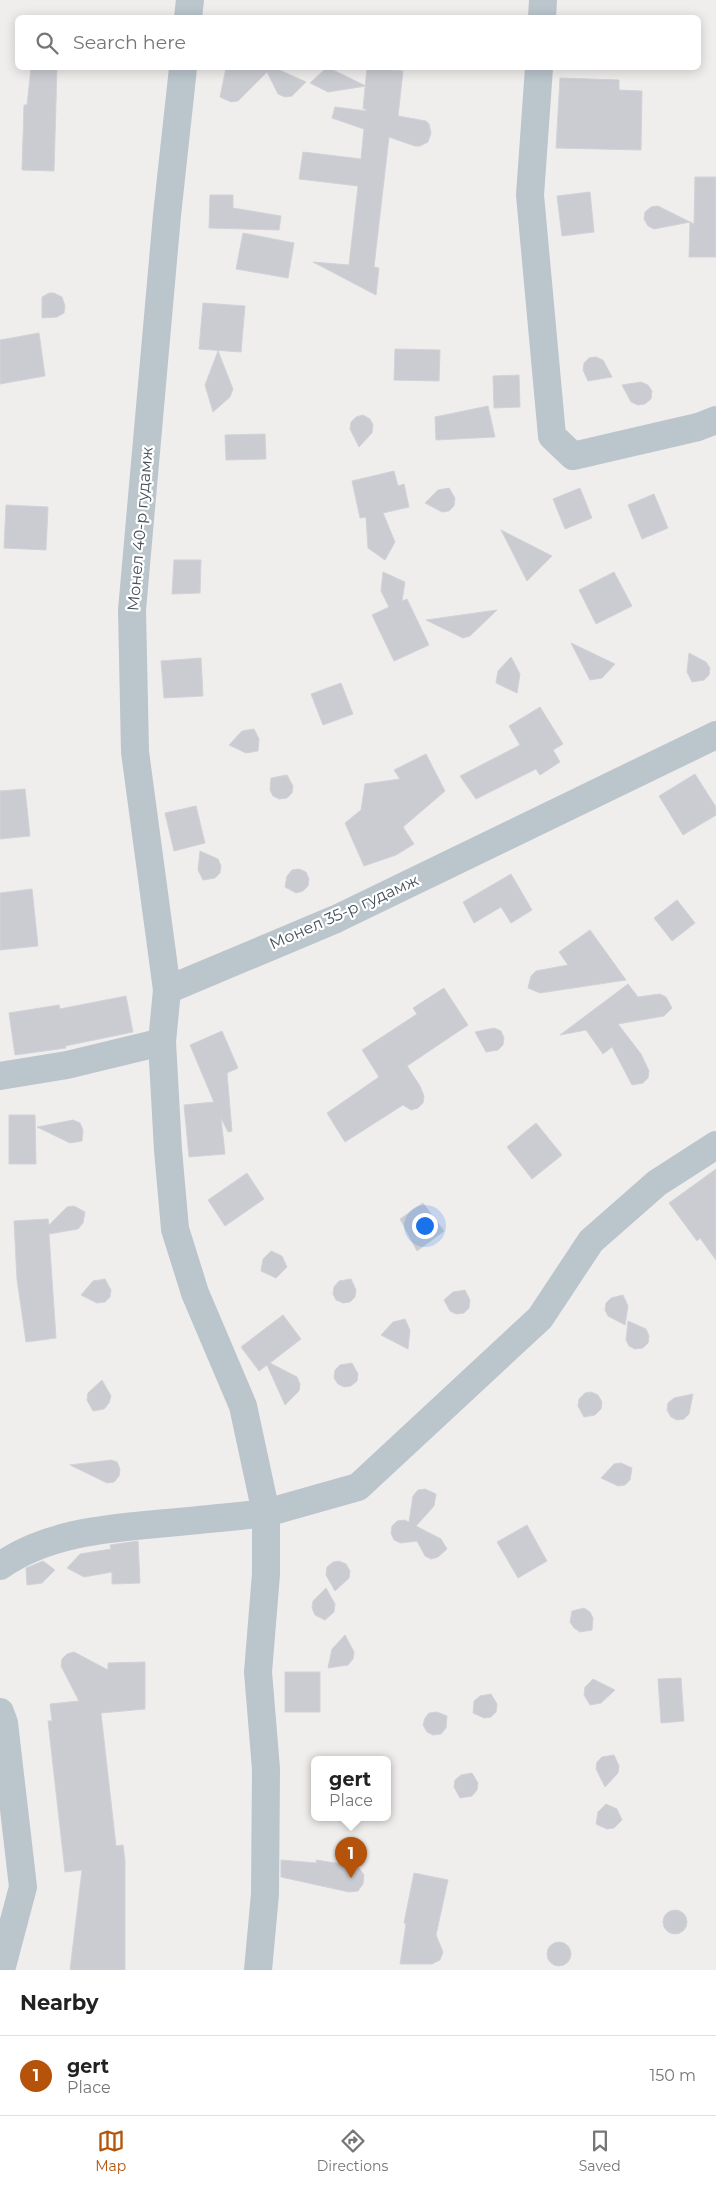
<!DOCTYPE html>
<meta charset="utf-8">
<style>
body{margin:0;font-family:Montserrat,sans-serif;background:#f2f2f2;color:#222}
.you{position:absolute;left:424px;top:1225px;width:18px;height:18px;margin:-12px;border:4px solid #fff;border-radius:50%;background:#1a73e8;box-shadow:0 0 0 8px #1a73e833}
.badge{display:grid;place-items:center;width:32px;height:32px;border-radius:50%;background:#b45309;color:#fff;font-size:16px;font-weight:700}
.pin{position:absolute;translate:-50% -41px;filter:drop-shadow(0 1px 2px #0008)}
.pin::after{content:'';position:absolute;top:26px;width:18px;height:15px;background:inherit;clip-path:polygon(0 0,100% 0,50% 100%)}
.popup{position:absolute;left:311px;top:1756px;width:80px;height:65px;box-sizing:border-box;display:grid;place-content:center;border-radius:8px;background:#fff;filter:drop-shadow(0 1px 4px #0005);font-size:16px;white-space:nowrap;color:#767676}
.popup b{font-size:19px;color:#222}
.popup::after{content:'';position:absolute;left:50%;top:100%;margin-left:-10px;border:10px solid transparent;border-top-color:#fff}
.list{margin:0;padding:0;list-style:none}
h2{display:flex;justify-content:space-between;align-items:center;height:65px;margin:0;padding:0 20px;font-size:21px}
h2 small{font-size:16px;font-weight:400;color:#767676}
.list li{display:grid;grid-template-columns:32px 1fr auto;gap:15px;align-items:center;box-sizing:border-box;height:80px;padding:0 20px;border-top:1px solid #e0e0e0}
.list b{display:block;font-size:19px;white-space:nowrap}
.list p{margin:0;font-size:16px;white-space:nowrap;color:#767676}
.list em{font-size:16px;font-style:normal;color:#767676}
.icon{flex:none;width:28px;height:28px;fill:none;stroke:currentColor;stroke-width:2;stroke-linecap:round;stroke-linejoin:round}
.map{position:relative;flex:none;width:716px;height:1970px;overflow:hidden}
.search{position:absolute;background:#fff;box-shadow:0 2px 12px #0003;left:15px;right:15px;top:15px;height:55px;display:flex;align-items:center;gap:12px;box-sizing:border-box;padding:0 18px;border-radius:8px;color:#767676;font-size:19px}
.sheet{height:145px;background:#fff}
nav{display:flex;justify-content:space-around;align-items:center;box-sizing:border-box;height:70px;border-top:1px solid #e0e0e0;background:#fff;font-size:14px;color:#767676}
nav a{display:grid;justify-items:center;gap:2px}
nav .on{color:#b45309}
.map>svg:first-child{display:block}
</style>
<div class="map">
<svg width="716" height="1970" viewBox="0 0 716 1970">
<rect width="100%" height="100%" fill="#f0eded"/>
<g fill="#caccd2" stroke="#d1d3d8">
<path d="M31,68H57L54,171L22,170L24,105H27Z"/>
<path d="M226,68H275L306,82L292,96L285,97L278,94L267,72L238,101L231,102L220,97Z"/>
<path d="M367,68L403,71L398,116L426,121L429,124L431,133L428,142L420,146H415L389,137L374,267L379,268L376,295L313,262L349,265L358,186L299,179L303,152L361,159L364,129L332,118L335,107L366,111V109H363Z"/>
<path d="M331,69L366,86L328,92L310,83L324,70Z"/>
<path d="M560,78L619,80V90L642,91L641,150L556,148Z"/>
<path d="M695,177H716V257H689L690,222L654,229L648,226L644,219L645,212L651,207L658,206L694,224Z"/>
<path d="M590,192L594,232L562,236L557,196Z"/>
<path d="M210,195H233V208L281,216L279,230L209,228Z"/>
<path d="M243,233L294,243L288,278L236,269Z"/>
<path d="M49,293H54L62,297L65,306L64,313L57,317L42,318V297Z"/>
<path d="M203,303L245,306L241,352L199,349Z"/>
<path d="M39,333L45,376L0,384V340Z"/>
<path d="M395,349L440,350L439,381L394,380Z"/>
<path d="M218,351L233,389L230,397L213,412L205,385Z"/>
<path d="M596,357L603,360L612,377L588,381L583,370L584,363L589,358Z"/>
<path d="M519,375L520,407L494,408L493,376Z"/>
<path d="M641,382L648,385L652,391L651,399L645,404L638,405L631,402L622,385Z"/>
<path d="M488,406L495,437L436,440L435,417Z"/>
<path d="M363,415L370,419L373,425L372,433L359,447L350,429L351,422L356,417Z"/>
<path d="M265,434L266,459L226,460L225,435Z"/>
<path d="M394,471L398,486L404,484L409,507L383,513L395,542L385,560L368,548L366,517L360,518L352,481Z"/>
<path d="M449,488L455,498L454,506L449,511L442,512L425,503L438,490Z"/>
<path d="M580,488L592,518L565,529L553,499Z"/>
<path d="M654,494L668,528L642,539L628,505Z"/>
<path d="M6,505L48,507L46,550L4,548Z"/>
<path d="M501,530L552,556L527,581Z"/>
<path d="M174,560H201L200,593L172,594Z"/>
<path d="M383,572L405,582L402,601L407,599L429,645L394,661L372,615L389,607L381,591Z"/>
<path d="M614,572L632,606L596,624L579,590Z"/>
<path d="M497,610L470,636L463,638L426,620Z"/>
<path d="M571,643L615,664L602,678L590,680Z"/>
<path d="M689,653L706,662L710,668L709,675L704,680L692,682L687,672Z"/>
<path d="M511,657L520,674L517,693L496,683L498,671Z"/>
<path d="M201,658L203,696L164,698L161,661Z"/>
<path d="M341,683L353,714L323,725L311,694Z"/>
<path d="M540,707L563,744L553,750L560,762L540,775L536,769L476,799L460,776L520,745L509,726Z"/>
<path d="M254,729L259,739L258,751L246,753L229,745L242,731Z"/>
<path d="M426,754L445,791L403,827L414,844L396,855L364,866L345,823L361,810L365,784L400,779L394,770Z"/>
<path d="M695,774L716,807V815L683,835L659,796Z"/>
<path d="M287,775L293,786L292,793L287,798L279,799L273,796L270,790L271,778Z"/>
<path d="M25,789L30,836L0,839V791Z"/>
<path d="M196,806L205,843L174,851L165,813Z"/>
<path d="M200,851L218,859L221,866L220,873L215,878L203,880L198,870Z"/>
<path d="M299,869L306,872L309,879L308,886L303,891L296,893L285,887L287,876L292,870Z"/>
<path d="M511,874L532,910L511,923L501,907L474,923L463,902Z"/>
<path d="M32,889L38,946L0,950V893Z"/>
<path d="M677,900L695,923L672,941L654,918Z"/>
<path d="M590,930L626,980L540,993L528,988L531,976L536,971L568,965L559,952Z"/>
<path d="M628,984L638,997L660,994L666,997L672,1008L664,1016L618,1024L641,1054L649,1071L648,1078L643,1083L632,1085L612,1047L603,1054L586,1030L560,1035Z"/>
<path d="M444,988L468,1025L407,1066L420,1086L424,1096L423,1103L418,1108L411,1110L403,1105L345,1142L327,1113L379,1077L362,1050L417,1014L413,1008Z"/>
<path d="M126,996L133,1032L65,1046L66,1048L15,1055L9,1013L59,1005L60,1009Z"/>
<path d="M494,1028L501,1031L504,1038L503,1045L498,1050L486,1052L475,1032Z"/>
<path d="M222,1031L238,1068L227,1073L232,1131L228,1132L221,1118L225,1154L189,1157L184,1105L214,1102L190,1045Z"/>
<path d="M9,1115H35L36,1164H9Z"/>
<path d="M73,1120L80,1123L83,1130L82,1141L70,1143L37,1127Z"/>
<path d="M536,1123L562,1155L532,1179L507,1147Z"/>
<path d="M716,1169V1260L700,1238L697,1241L669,1203Z"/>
<path d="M247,1173L264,1199L225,1226L208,1200Z"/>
<path d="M423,1203L444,1231L417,1251L400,1219Z"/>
<path d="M74,1206L85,1212L83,1223L78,1229L49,1234L56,1338L26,1342L17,1279L14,1221L48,1219L49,1225L67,1207Z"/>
<path d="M271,1251L282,1256L287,1267L276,1278L261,1271L263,1259Z"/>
<path d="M105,1279L111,1290L110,1297L105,1302L97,1303L81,1295L93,1281Z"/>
<path d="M351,1279L356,1290L355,1297L350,1302L343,1303L336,1300L333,1294L334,1287L339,1281Z"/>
<path d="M465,1290L470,1300L469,1308L464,1313L456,1314L450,1311L444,1300L453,1292Z"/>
<path d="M623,1295L628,1306L625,1325L608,1316L605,1310L606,1303L611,1298Z"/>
<path d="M283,1315L301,1339L270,1363L297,1377L300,1384L299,1391L285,1405L267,1365L259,1371L241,1347Z"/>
<path d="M405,1319L410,1330L408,1349L381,1335L393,1322Z"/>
<path d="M628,1321L646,1329L649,1336L648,1343L643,1348L635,1349L629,1346L626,1340Z"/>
<path d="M352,1363L358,1374L357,1381L351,1386L344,1387L338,1384L334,1378L335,1370L340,1365Z"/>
<path d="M102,1380L111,1396L109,1403L104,1409L93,1411L87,1400L88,1393Z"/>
<path d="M591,1392L598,1395L602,1402L601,1409L595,1415L584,1417L578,1406L579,1399L585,1393Z"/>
<path d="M693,1394L689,1414L684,1419L677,1420L671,1417L667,1410L668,1403L674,1398Z"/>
<path d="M111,1460L117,1462L120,1469L119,1476L114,1482L107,1483L70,1465Z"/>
<path d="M621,1463L632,1468L630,1480L625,1485L618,1486L601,1478L614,1464Z"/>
<path d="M425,1489L436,1494L434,1506L416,1526L441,1539L447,1549L438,1557L431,1559L425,1556L417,1541L401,1543L394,1540L391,1533L392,1526L397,1521L404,1520L409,1522L413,1496L418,1490Z"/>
<path d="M527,1525L547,1561L518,1578L497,1542Z"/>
<path d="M138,1541L140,1583L112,1584V1572L84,1577L67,1568L80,1554L111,1549L110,1545Z"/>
<path d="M43,1561L55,1570L42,1583L27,1585L26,1568Z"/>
<path d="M339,1561L346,1564L350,1571L349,1578L335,1591L326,1575L327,1567L333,1562Z"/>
<path d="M326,1588L335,1604L334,1612L325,1620L315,1615L312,1608L313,1601Z"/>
<path d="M584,1608L590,1612L593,1618L592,1630L580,1632L574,1628L570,1622L572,1611Z"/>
<path d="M345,1635L354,1652L353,1659L348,1665L328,1668L332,1649Z"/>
<path d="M74,1652L108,1670V1663L145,1662V1709L101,1713L116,1846L123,1845L125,1861V1970H70L82,1870L65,1872L48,1721H52L50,1704L79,1701L61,1666L62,1659L67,1654Z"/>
<rect x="285" y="1672" width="35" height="40"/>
<path d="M681,1678L684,1721L661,1723L658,1679Z"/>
<path d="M593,1679L615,1690L601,1703L590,1705L584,1695L585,1687Z"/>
<path d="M491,1694L497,1704L496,1712L491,1717L484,1718L473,1713L474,1701L480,1696Z"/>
<path d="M437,1712L447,1716L446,1728L441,1734L433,1735L427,1732L423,1725L425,1718L429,1713Z"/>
<path d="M614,1755L619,1766L618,1773L605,1787L596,1769L597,1762L602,1757Z"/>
<path d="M472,1773L478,1783L477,1790L472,1796L460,1798L454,1787L455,1780L461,1775Z"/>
<path d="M606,1804L617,1809L622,1820L614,1828L607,1829L596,1824L598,1812Z"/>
<path d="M281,1860L317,1863L316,1860L355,1866L359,1868L364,1875L363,1884L358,1891L349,1892L281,1877Z"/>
<path d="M414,1873L448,1880L436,1935L443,1952L440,1960L432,1964H400L406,1924L404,1923Z"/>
<circle cx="675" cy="1922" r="12"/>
<circle cx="559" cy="1954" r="12"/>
</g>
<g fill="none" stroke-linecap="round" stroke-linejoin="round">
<g stroke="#bbc5cc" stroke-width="28">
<path d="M188,18L190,0"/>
<path d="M542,18L543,0"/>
<path d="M539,68L530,195L552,436L573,456L698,427L716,420"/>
<path d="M167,990L135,752L132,610L167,215L183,68"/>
<path d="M0,1076L67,1065L162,1042L167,990L336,919L716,735"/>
<path d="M0,1566C48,1532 111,1528 167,1523C200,1520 233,1517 266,1513L243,1406L195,1293L175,1229L168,1150L162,1042"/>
<path d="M0,1712L4,1723L23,1887L1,1970"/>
<path d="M258,1970L265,1894L266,1769L258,1672L266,1574V1513L358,1487L540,1318L591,1241L657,1183L716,1145"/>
</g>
</g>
<g text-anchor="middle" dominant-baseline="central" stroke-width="4.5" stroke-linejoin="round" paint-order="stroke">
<g font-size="16" fill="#46515a" stroke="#fff">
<text transform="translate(140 529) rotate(-85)">Монел 40-р гудамж</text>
<text transform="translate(344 912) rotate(-24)">Монел 35-р гудамж</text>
</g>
</g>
</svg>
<div class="you"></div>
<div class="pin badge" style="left:351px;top:1878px">1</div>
<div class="popup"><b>gert</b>Place</div>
<div class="search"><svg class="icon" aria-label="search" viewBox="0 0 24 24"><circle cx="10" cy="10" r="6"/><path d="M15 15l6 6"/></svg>Search here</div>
</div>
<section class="sheet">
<h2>Nearby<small></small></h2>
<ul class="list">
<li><span class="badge">1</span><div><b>gert</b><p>Place</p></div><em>150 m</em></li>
</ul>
</section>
<nav>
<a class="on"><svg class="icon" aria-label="map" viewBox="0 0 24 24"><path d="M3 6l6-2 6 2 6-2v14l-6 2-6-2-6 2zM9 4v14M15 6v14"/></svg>Map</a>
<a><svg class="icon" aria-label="directions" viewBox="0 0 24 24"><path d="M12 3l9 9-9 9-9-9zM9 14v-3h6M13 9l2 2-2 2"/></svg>Directions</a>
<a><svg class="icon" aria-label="saved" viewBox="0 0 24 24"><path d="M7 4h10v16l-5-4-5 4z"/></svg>Saved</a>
</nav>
